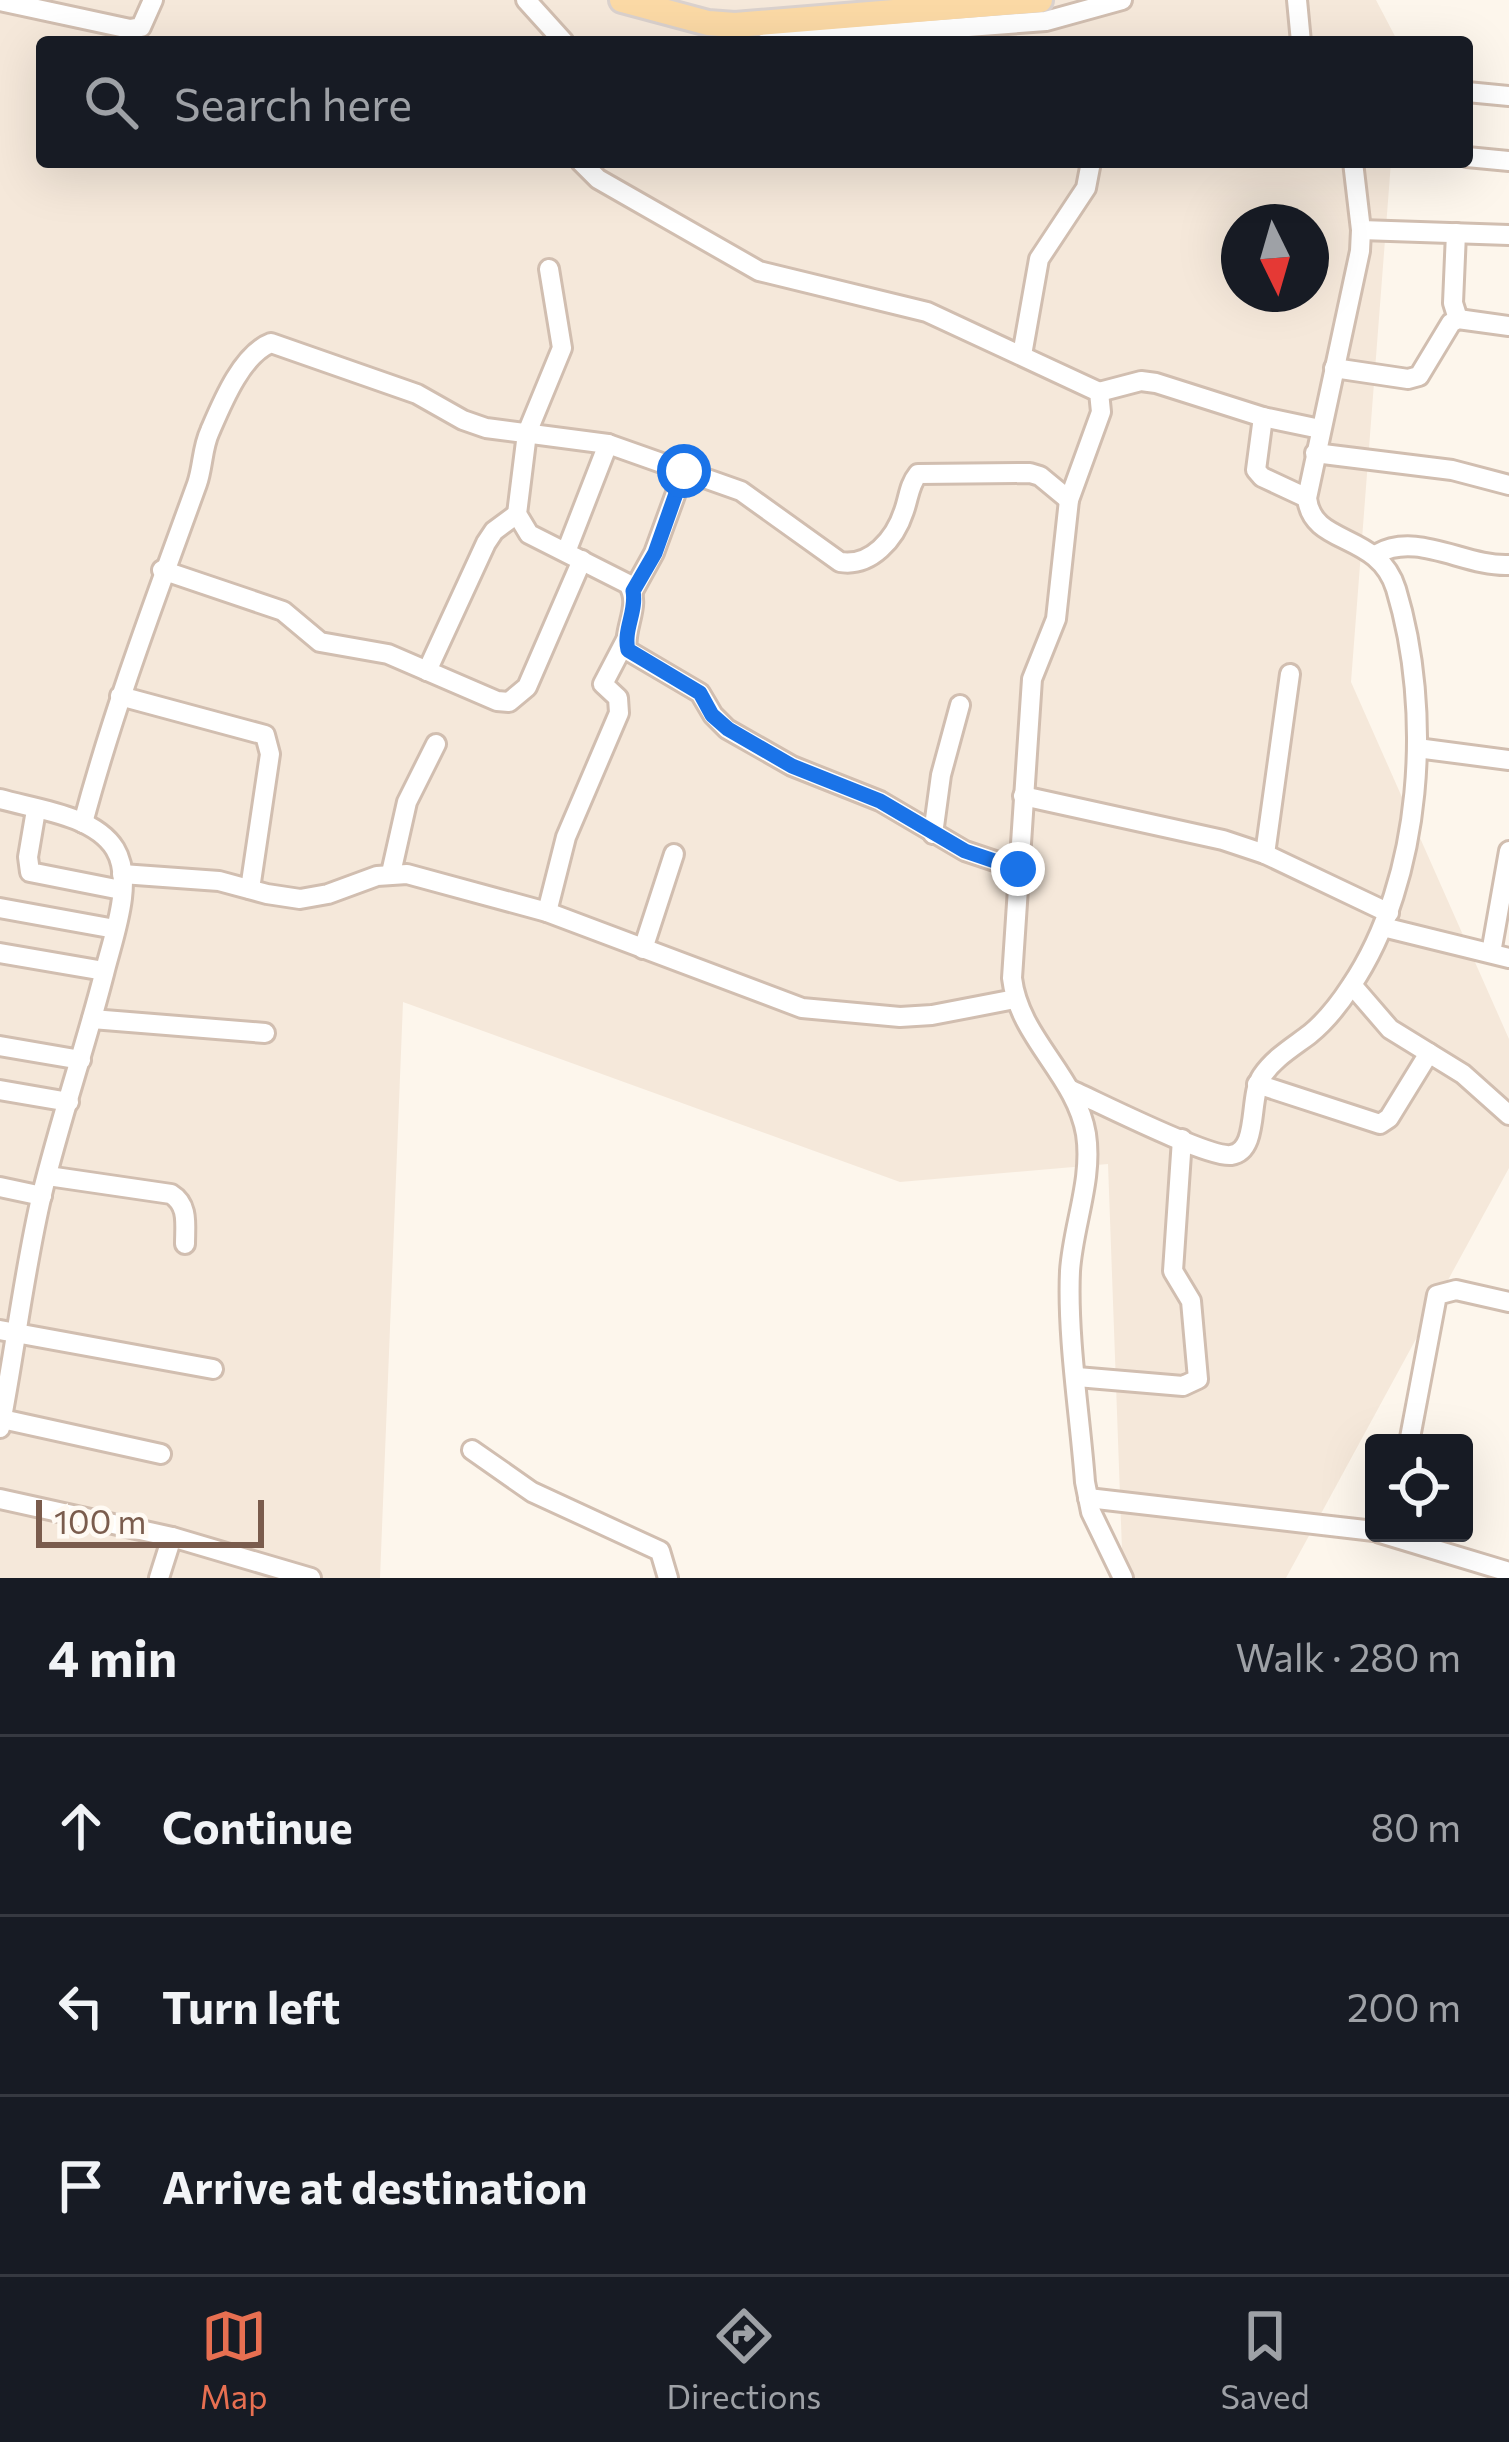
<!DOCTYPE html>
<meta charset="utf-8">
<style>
body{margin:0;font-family:Commissioner,sans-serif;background:#20242c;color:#f1f3f6}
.controls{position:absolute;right:36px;bottom:36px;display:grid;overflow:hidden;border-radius:12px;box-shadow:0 12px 48px #0002}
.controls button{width:108px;height:108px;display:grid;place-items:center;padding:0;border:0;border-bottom:3px solid #363941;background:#171b24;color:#f1f3f6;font:60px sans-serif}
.compass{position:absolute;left:1221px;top:204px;width:108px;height:108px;border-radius:50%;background:#171b24;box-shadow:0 12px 48px #0002;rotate:175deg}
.scale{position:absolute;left:36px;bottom:30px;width:228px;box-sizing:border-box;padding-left:12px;border:6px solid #7a5c4d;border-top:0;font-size:33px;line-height:42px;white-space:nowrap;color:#7a5c4d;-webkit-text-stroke:9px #fffaf3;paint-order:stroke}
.stop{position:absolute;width:36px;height:36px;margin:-27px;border:9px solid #1a73e8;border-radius:50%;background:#fff}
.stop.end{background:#1a73e8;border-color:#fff;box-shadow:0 3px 12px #0008}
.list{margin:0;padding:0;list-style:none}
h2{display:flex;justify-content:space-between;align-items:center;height:156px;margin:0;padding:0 48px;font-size:51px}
h2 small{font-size:39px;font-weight:400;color:#9ea1a6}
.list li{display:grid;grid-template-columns:78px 1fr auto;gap:36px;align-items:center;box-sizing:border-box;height:180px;padding:0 48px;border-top:3px solid #363941}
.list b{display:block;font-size:45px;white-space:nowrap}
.list em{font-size:39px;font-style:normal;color:#9ea1a6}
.icon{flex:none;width:66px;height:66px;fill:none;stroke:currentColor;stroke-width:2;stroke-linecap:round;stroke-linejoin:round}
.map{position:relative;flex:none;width:1509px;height:1578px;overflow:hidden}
.search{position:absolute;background:#171b24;box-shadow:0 12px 48px #0002;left:36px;right:36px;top:36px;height:132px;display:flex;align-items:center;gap:30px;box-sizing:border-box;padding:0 42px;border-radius:12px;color:#9ea1a6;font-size:45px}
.sheet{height:696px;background:#171b24}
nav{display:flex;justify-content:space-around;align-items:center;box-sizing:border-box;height:168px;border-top:3px solid #363941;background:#171b24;font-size:33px;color:#9ea1a6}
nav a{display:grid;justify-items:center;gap:6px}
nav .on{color:#e76f51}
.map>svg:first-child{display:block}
</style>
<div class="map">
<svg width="1509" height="1578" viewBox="0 0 1509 1578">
<rect width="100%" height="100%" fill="#fdf6ec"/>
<path fill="#f5e8da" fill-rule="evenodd" d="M0,0H1376L1398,42H42V162H1391L1351,682L1509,1039V1168L1286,1578H1123L1108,1164L900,1182L403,1002L380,1578H0ZM1239,222H1311V294H1239Z"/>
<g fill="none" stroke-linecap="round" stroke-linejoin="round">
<defs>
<g id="minor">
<path d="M526,0L564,42"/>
<path d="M1297,0L1301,42"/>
<path d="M0,1L130,29L141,27L153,0"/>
<path d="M758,24L774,33L811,39L1046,21L1122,0"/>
<path d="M1467,92L1509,96"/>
<path d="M1467,157L1509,161"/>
<path d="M581,162L598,179L759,271L927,312L1099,392L1101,412L1069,500L1056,619L1032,679L1012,978C1019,1038 1076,1075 1086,1134C1093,1180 1073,1225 1070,1271C1067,1337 1080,1416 1085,1482L1091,1512L1123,1578"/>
<path d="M1361,230L1509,235"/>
<path d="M1456,233L1453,303L1458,319"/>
<path d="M549,269L562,348L527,433L517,514L529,534L628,584C642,605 623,627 627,650L700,693L713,715L727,729L792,766L880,801L965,851L1019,869"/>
<path d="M1022,355L1039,259L1086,188L1091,162"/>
<path d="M1334,368L1408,379L1419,376L1451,323L1458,319L1509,326"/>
<path d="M1099,392L1141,381L1156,383L1263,417L1320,429"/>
<path d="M1263,417L1256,470L1262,477L1307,498"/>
<path d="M1315,453L1452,470L1509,485"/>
<path d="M566,552L608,444"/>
<path d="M1377,554C1417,531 1465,567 1509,565"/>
<path d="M162,570L283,611L320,642L388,654L497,701L509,702L527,687L582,560"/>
<path d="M633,591L654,553L684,471"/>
<path d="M427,671L486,543L494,531L517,514"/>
<path d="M120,696L265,735L270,754L250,889"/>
<path d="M1417,748L1509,760"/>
<path d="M1023,796L1223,840L1265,854L1389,913"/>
<path d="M0,799C35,809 94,815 115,849C135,882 112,940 104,974C85,1048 60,1120 42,1194C24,1270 15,1351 0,1428"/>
<path d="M36,810L28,857L30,872L121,890"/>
<path d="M83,823C114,707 156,597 197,484C203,467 202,448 210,431C222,403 242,354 271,343L417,394L463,420L486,428L608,444L741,491L840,562C871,567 895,539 904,511C909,497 909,485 918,474L1030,473L1040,476L1069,500"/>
<path d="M933,834L941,775L960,705"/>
<path d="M1265,854L1290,674"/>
<path d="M391,873L407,802L436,744"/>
<path d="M122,874L219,881L267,894L300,899L328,894L377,876L407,874L547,912L802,1008L900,1017L932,1015L1015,999"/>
<path d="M0,908L115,929"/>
<path d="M547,912L566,837L619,713L618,698L603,684L626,640"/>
<path d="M1383,927L1509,958"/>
<path d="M643,949L674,854"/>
<path d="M0,953L104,971"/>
<path d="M1491,953L1509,851"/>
<path d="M1352,985L1390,1029L1463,1074L1509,1115"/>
<path d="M92,1019L265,1033"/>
<path d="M0,1046L81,1060"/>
<path d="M1257,1084L1380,1124L1389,1118L1429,1053"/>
<path d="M0,1090L69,1102"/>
<path d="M1071,1090C1098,1102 1208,1158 1231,1155C1260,1151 1248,1096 1262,1076C1274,1058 1293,1047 1310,1034C1326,1021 1340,1003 1351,986C1423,879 1433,711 1396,589C1378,531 1312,547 1307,498L1360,251L1361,230L1353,162"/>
<path d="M48,1176L171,1194C189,1205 185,1225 185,1244"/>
<path d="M0,1187L42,1196"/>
<path d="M0,1330L213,1369"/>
<path d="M1077,1377L1183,1386L1198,1379L1191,1301L1173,1271L1182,1139"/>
<path d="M2,1419L161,1454"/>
<path d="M1409,1443L1437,1295L1456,1290L1509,1302"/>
<path d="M472,1450L532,1492L660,1551L668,1578"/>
<path d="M1088,1498L1374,1531"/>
<path d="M0,1499L172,1537L311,1578"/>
<path d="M1380,1533L1509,1572"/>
<path d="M159,1578L172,1537"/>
</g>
<path id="major" d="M622,0L708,23L735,25L1040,0"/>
</defs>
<use href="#minor" stroke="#d1beb0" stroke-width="24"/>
<use href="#major" stroke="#dad1cd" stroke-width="30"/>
<use href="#minor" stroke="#fff" stroke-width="18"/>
<use href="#major" stroke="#fbd9a5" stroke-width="24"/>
</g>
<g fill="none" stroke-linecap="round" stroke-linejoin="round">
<path stroke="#1a73e8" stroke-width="15" d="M684,471L655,553L633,591C637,611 623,630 628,650L700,693L712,715L728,729L792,766L880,801L965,851L1018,869"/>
</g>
</svg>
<div class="controls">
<button><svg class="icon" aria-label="locate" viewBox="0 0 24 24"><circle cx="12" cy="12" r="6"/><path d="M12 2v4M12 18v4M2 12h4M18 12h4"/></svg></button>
</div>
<svg class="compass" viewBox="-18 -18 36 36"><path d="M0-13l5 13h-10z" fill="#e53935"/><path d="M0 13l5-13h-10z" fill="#9ea1a6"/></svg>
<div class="scale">100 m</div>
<div class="stop" style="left:684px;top:471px"></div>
<div class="stop end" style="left:1018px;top:869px"></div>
<div class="search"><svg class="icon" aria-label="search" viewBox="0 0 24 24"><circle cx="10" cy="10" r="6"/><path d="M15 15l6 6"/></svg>Search here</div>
</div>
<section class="sheet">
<h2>4 min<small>Walk · 280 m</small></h2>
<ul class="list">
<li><svg class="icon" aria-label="ahead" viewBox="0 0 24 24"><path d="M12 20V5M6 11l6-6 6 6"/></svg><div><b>Continue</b></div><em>80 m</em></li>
<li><svg class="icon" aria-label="left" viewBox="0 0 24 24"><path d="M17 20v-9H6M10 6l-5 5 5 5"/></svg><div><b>Turn left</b></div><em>200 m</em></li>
<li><svg class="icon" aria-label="arrive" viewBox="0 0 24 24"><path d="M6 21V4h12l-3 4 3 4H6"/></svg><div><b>Arrive at destination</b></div></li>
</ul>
</section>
<nav>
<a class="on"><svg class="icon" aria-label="map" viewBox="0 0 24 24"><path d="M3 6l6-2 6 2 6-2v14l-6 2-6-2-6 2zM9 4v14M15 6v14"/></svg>Map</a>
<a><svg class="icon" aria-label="directions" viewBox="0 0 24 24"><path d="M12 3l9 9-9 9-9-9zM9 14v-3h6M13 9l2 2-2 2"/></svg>Directions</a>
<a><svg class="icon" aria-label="saved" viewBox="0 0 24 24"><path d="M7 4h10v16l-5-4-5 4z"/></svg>Saved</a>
</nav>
